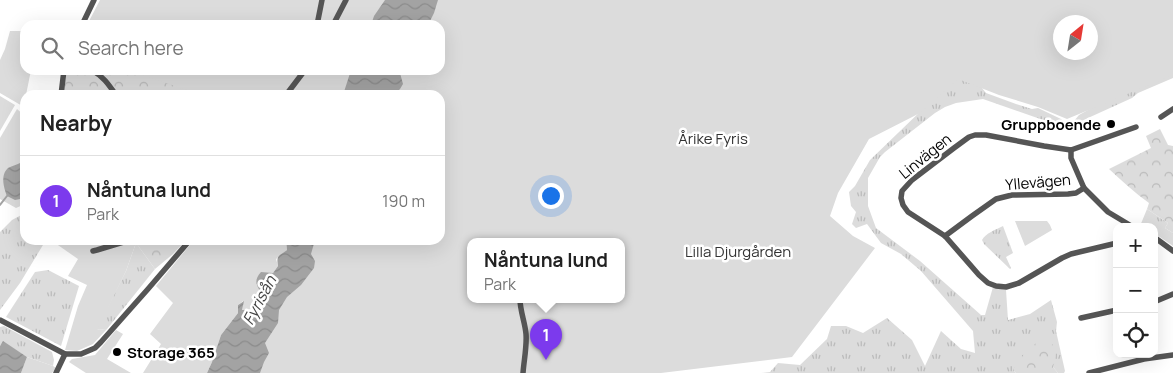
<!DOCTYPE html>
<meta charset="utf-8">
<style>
body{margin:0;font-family:Manrope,sans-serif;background:#f2f2f2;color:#222}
.controls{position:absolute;right:15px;bottom:15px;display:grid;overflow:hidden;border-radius:10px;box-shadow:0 5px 20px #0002}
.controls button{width:45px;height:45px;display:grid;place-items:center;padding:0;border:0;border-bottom:1px solid #e0e0e0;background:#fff;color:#222;font:25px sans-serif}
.compass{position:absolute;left:1053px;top:15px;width:45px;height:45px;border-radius:50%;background:#fff;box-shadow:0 5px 20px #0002;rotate:30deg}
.you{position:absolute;left:550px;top:195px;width:18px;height:18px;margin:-12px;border:4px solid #fff;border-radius:50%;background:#1a73e8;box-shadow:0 0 0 8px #1a73e833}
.badge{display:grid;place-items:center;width:32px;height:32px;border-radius:50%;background:#7c3aed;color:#fff;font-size:16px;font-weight:700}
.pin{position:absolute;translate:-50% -41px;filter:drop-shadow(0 1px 2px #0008)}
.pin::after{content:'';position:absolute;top:26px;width:18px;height:15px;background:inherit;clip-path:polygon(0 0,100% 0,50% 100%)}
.popup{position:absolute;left:467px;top:238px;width:158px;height:65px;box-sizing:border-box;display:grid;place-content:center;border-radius:10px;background:#fff;filter:drop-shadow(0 1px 4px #0005);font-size:16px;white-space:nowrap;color:#767676}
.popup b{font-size:19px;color:#222}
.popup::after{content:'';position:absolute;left:50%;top:100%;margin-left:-10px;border:10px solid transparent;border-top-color:#fff}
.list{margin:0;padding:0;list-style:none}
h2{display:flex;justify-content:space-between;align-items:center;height:65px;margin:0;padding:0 20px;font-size:21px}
h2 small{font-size:16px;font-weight:400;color:#767676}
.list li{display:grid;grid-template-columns:32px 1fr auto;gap:15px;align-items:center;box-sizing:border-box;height:90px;padding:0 20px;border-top:1px solid #e0e0e0}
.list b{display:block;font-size:19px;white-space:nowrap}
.list p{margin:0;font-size:16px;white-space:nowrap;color:#767676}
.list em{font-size:16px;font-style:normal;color:#767676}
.icon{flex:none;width:28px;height:28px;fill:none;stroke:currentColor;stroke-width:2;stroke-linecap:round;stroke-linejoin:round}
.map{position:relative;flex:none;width:1173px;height:373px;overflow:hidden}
.search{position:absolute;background:#fff;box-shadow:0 5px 20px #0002;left:20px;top:20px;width:425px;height:55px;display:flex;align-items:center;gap:12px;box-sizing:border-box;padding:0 18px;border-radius:15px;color:#767676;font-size:19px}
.panel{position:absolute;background:#fff;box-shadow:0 5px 20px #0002;left:20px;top:90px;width:425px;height:155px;border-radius:15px}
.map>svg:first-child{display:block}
</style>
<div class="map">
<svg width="1173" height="373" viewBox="0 0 1173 373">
<defs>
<pattern id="grass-tufts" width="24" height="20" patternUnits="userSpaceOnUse" patternTransform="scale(1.25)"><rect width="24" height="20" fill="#dcdcdc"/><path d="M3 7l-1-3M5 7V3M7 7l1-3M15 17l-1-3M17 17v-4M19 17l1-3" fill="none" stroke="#bbb"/></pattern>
<pattern id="forest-crowns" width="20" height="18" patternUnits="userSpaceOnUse" patternTransform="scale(1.25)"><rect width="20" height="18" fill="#dcdcdc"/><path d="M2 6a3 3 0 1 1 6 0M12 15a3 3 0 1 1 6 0" fill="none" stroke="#bbb"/></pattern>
<pattern id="water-waves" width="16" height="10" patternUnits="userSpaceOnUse" patternTransform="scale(1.25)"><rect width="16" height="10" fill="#a3a3a3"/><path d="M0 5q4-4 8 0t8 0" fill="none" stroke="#8b8b8b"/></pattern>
</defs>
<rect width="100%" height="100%" fill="#fff"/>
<g fill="url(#grass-tufts)">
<path d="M1173,72V78L1138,93L1132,98L1066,128L983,99L956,103L945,107L935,113L885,152L880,157L868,178V206L876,228L920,261L981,315H985L993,287L1006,290L1008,320L1030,314L1051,300L1057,322L1056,331L1065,371L1064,373H1058L1053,367L1014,371L1016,373H761L770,372L778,363L800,365L827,339L831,326H846L863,333L887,318L912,340L925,366L941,331L961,349L975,353L973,331L921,271L901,254L881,243L867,224L856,228L852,224L856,212L851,206L849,192L855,186L870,160L955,78L978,83L986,93L1016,104L1032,109L1038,108L1061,119L1064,122L1074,121L1079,115L1123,90Z"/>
<path d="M1147,209L1168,223L1165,228L1173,233V246L1154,233V227H1142L1140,226Z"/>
<path d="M25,213V240H46L20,283L0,310V232L12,220Z"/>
<path d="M1003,226L1013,253L1006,257L1011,268L1010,269L984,244L982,240C986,233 995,230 1003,226Z"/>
<path d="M136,243L155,269L107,329L96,330L126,271Z"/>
<path d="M48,270L79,286L61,346L6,317L35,272Z"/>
<path d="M4,326L52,352L54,360L53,366L27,357L3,342L0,346V327Z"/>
</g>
<g fill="url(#forest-crowns)">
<path d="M67,70H264L249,95H63Z"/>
<path d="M1160,129L1168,145L1173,146V233L1165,228L1168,223L1147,209L1149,203C1135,193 1122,181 1109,169L1151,148L1146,136Z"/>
<path d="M138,240H186L173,254L155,269L136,243Z"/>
<path d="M1047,339C1058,348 1057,354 1053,367L1058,373H1016L1014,371V368L1017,361L1038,341Z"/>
</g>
<g fill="#dcdcdc" fill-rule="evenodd">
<path d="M100,0H1173V75L1067,119L1038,107L999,95L958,79L920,113L869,139L838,193L830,216L853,236L875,248L792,357L661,373H237L305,240H440V95H201L128,70H440V25H87ZM1060,22H1090V52H1060ZM471,241H621V299H471Z"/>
<path d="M10,31H25V70H31L26,95H25L24,107L0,93V60L5,49Z"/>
<path d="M0,96L15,105L0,131Z"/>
<path d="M17,109L25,116V204L16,208L0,199V138Z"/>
<path d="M1015,221H1047L1050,225L1052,230L1025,246Z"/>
<path d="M56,240H137L126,271L97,330L107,329L93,344L77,351L65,350L78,306L87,285L68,276L78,259L55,243Z"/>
<path d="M194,240H286L287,250L276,259L278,266L273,273L258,287L261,291L256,306L247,313L242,311L243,301L238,305V313L221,335L212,362L207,373H143L161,344L150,334L173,303L156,286Z"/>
<path d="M116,330L123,334L107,359L131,373H86L69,362L72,359L95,355Z"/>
<path d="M27,357L53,366L56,368L52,373H21Z"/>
</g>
<g fill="url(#water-waves)">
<path d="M385,0H438L434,13L428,25H371L374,16Z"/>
<path d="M351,70H401L400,73L403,84L400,89L394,95H343Z"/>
<path d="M20,163H25V198L15,200L7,196C4,188 0,175 8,168C11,166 17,165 20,163Z"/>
<path d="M286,240H315L311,254L315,261L314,268L301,285L287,297L279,310L278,323L265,343L269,353L264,362L260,373H207L212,362L221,335L238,313V305L244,301L242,310H246L247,313L256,306L255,299L260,291C255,283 255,279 261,272L273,273L278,266C276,255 279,256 287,250Z"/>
<path d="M3,341L27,357L21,373H0V346Z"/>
</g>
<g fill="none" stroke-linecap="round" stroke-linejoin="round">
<path stroke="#a3a3a3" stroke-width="2" d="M0,205L7,196"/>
<g stroke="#555" stroke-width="5.5">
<path d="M82,25L94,0"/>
<path d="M317,25L322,0"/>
<path d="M333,25L346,0"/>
<path d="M92,70C103,76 109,85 116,95"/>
<path d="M61,95L64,70"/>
<path d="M286,95L305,70"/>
<path d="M1161,117L1173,109"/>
<path d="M1071,150V158L1084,188L1108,212L1133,227"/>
<path d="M945,236L972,216L996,199L1012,195L1068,194L1076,193L1084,188"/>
<path d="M1154,237L1173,251"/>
<path d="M1117,243L1071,254L1062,258L1019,283L1006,287L996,286L988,283L979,275L945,236L908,212L903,205L901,198L902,191L912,180L954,148L969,137L975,135H986L1044,146L1071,150L1136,127"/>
<path d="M93,251L97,250L130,240"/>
<path d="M520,299C520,311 525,322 526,334C527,346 524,360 523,373"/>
<path d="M1154,302L1173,294"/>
<path d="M1081,318L1117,310"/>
<path d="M0,320L65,354H81L95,348L101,342L148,289L190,240"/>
<path d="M56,373L65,354"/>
<path d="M1089,373L1144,359L1173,355"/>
</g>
</g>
<g fill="#000" stroke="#fff" stroke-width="2">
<circle cx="1111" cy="124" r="5"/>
<circle cx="117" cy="352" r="5"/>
</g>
<g text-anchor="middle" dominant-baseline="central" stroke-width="5" stroke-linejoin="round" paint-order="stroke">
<g font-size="15" font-weight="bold" fill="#000" stroke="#fff" text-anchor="end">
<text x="1101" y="124">Gruppboende</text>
<text x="127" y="352" text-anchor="start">Storage 365</text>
</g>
<g font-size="15" fill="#333" stroke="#fff">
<text x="713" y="138">Årike Fyris</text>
<text x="738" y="251">Lilla Djurgården</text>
</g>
<g font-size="15" fill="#000" stroke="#fff">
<text transform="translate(925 156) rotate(-39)">Linvägen</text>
<text transform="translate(1038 182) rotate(-5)">Yllevägen</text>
</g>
<g font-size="16" font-style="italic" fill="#444" stroke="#fff">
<text transform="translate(259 300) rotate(-62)">Fyrisån</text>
</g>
</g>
</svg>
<div class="controls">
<button>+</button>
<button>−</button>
<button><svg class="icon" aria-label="locate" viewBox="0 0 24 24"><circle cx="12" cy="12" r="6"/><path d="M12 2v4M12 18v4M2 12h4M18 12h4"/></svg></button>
</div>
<svg class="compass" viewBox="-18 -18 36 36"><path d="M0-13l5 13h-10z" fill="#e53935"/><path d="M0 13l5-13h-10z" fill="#767676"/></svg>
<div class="you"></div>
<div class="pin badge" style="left:546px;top:360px">1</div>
<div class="popup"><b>Nåntuna lund</b>Park</div>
<div class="search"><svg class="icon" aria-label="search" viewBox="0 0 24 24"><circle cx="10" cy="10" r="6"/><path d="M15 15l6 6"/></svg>Search here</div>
<section class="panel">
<h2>Nearby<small></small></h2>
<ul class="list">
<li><span class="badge">1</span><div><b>Nåntuna lund</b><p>Park</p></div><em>190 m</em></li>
</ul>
</section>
</div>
